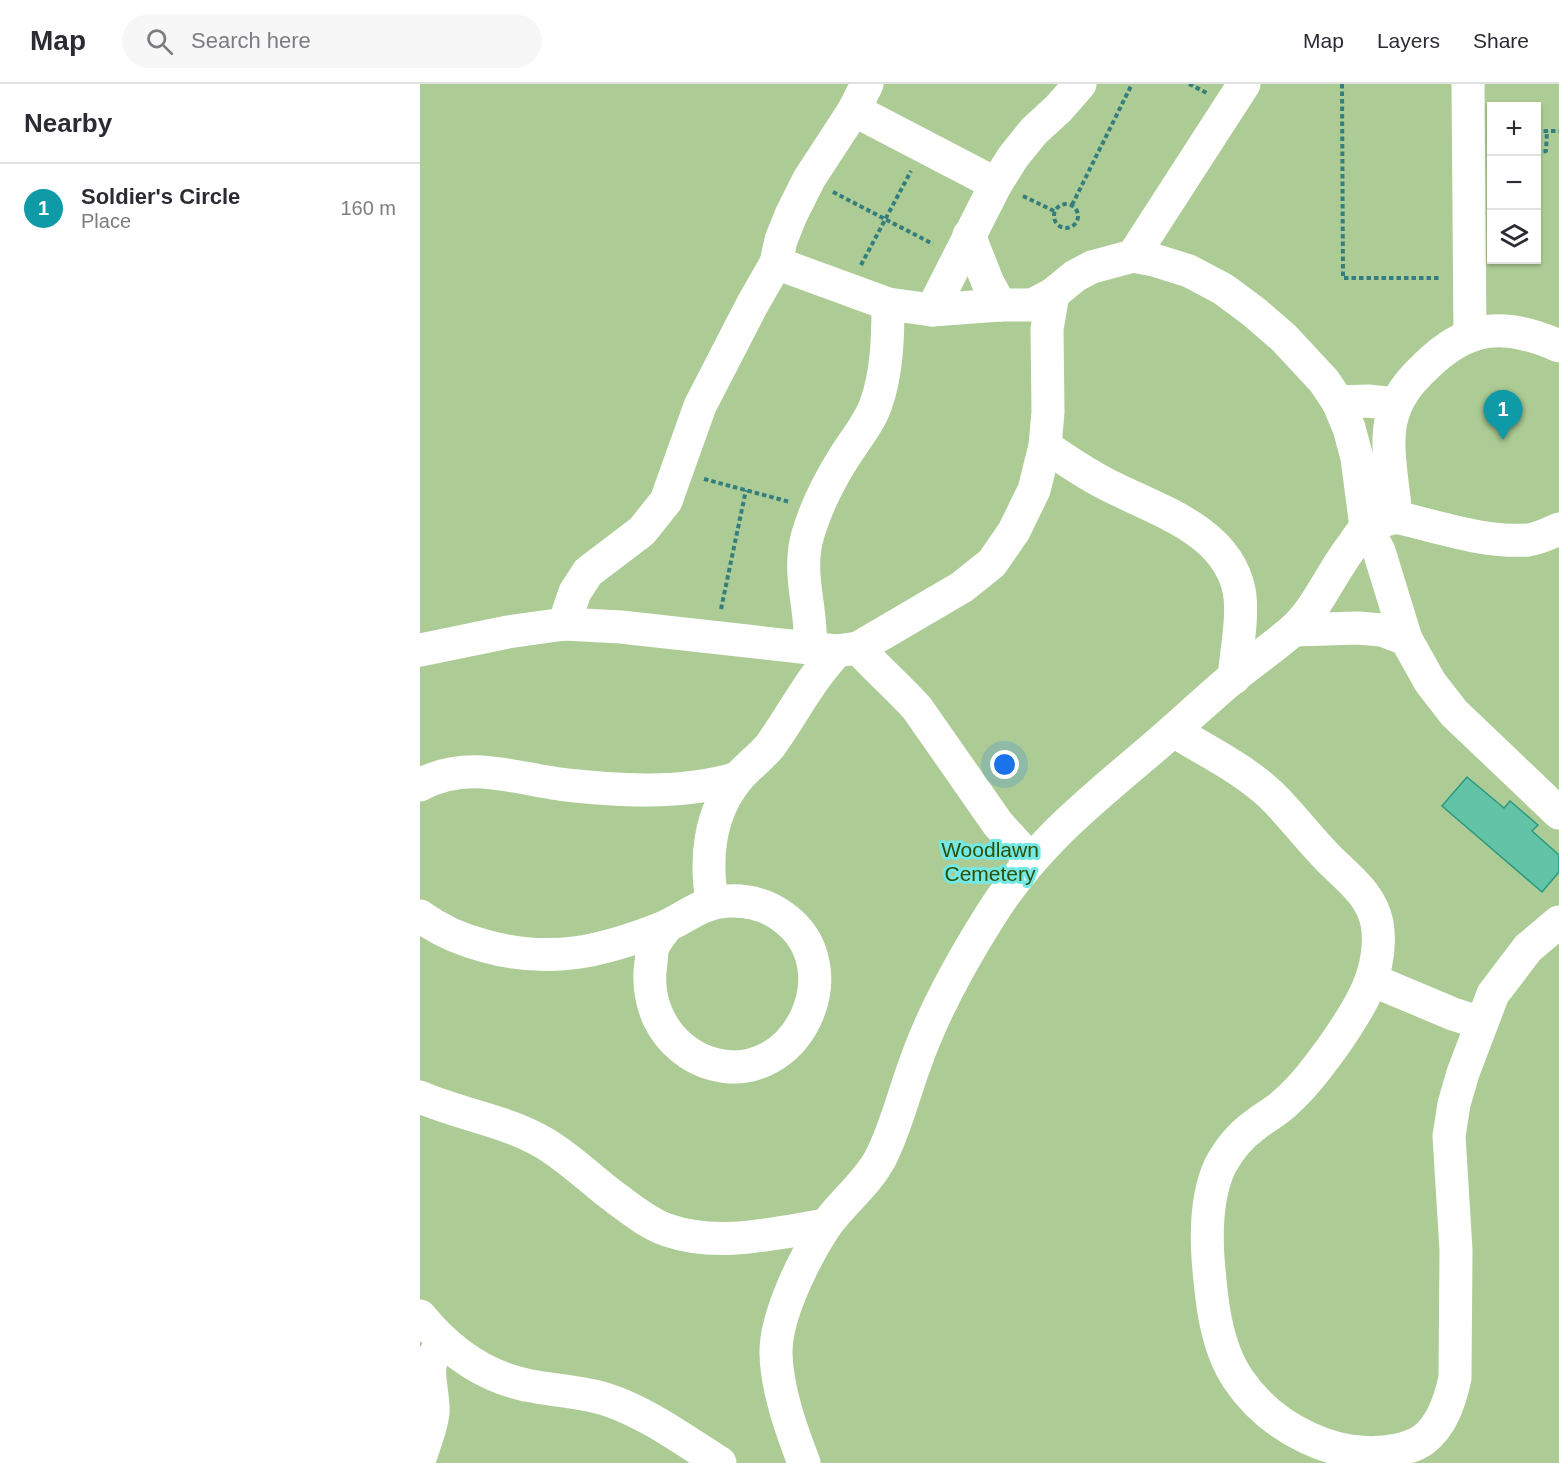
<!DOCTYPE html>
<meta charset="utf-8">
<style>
body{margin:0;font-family:Helvetica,sans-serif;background:#f7f7f7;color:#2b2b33}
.controls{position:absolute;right:18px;top:18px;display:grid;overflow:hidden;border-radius:0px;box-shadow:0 2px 4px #0004}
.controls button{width:54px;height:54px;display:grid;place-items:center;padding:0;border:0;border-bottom:2px solid #e1e1e2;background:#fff;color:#2b2b33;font:30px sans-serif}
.you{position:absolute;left:585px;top:681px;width:21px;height:21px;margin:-15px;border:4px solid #fff;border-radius:50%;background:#1a73e8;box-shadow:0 0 0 9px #1a73e833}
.badge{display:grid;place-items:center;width:39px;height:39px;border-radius:50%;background:#ca3a5a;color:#fff;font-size:20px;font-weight:700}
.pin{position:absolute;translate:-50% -50px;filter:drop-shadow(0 2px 3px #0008)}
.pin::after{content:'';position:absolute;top:32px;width:21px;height:18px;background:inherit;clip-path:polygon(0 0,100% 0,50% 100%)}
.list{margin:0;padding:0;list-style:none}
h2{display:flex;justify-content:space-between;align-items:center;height:78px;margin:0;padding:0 24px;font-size:26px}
h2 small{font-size:20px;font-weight:400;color:#7c7c81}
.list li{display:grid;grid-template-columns:39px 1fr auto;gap:18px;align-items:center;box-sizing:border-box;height:90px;padding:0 24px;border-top:2px solid #e1e1e2}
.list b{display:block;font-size:22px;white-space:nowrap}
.list p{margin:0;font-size:20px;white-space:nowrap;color:#7c7c81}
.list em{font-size:20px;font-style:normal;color:#7c7c81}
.icon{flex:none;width:33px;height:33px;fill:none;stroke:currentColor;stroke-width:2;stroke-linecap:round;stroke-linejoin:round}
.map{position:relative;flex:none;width:1139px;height:1379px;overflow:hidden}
header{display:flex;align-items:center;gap:36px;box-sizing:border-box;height:84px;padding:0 30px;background:#fff;border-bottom:2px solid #e1e1e2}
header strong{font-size:28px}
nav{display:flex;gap:33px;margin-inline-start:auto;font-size:21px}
.search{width:420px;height:54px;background:#f7f7f7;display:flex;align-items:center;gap:15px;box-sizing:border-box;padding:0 21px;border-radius:33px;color:#7c7c81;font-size:22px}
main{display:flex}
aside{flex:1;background:#fff}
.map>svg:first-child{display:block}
</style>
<header>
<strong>Map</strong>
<div class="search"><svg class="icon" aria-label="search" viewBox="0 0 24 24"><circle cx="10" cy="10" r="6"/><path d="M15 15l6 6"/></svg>Search here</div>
<nav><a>Map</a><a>Layers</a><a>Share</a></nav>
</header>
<main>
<aside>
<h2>Nearby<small></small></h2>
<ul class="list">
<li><span class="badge" style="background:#0f9aa8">1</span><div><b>Soldier's Circle</b><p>Place</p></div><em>160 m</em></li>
</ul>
</aside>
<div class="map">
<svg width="1139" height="1379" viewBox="0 0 1139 1379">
<rect width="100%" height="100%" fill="#73e8e4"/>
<path fill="#adcc95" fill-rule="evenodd" d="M0,0H1139V1379H0ZM1072,22H1116V176H1072Z"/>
<path fill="#62c3a7" stroke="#2b997e" stroke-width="1.5" d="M1047,693L1084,724L1090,717L1118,741L1112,747L1139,771V788L1122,808L1022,722Z"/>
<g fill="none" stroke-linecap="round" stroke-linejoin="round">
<g stroke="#347f7d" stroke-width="4" stroke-dasharray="4.5 3" stroke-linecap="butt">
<path d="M769,0L787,9"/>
<path d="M922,0L923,194H1021"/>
<path d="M1116,47H1139"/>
<path d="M1116,69L1126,67L1127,47"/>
<path d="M413,108L513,160"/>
<path d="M603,112L634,127"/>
<circle cx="646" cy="132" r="12"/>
<path d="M652,121L712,0"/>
<path d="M441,181L491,87"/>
<path d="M284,395L370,418"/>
<path d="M301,525L326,406"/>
</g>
<g stroke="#fff" stroke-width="33">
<path d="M1048,0L1050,252"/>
<path d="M434,26L576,100"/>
<path d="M549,151L568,199L580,221"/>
<path d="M713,172L824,0"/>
<path d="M356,179L468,220L512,226L580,221H612L633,210L655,192L672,183L713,172L734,176L769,187L803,205L834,228L864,254L904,297L918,318L948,317L975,320"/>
<path d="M512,226L576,100L593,73L614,47L638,25L660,0"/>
<path d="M1139,262C1085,238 1048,240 1005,283C989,298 976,314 971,337C965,363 974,406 976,433C1018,443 1064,459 1108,456C1118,455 1130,449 1139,445"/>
<path d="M918,318L929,344L937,374L946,443L959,467L986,555L1010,598L1034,629L1139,729"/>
<path d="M625,362C644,375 663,388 684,399C733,425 806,444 819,506C824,531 816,569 814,594"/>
<path d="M144,540L155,508L168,488L222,447L246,417L280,322L332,221L356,179L361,156L371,131L389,95L434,26L447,0"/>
<path d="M874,546L938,544L962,546L986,555"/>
<path d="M390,564C393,525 376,491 388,450C396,423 408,399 423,375C434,357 449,340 456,320C467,289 468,253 468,220"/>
<path d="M438,564C457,585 478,603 497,624L578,740L610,775"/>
<path d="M0,566L88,548L144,540L201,543L416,567L438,564L542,503L572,479L594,447L614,406L625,362L628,328L627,245L633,210"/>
<path d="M754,647C786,667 822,684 850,710C871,730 888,754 909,775C928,794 951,810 957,839C965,887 938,927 912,964C898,983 884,1002 866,1018C857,1027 845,1033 835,1041C821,1051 808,1067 800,1082C787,1110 786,1143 788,1174C791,1213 795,1261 818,1295C851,1344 917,1379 978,1366C986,1364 996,1361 1003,1356C1022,1342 1030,1317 1035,1294L1036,1166L1029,1052L1034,1020L1043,989L1073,910L1108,864L1139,838"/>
<path d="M0,701C46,676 91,693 139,700C197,707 261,711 318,694"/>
<path d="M292,817C285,775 289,729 318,694C327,683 340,674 350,662C364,643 375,623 388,604C396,591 407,579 416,567"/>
<path d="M0,832C20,847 42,856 65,862C130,880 181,868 242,844C266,834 281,818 308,817C328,816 347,821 363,833C433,883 377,1003 293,980C270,974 250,957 239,935C230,916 228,899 231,878C232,873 231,866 234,861C237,854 243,848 247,842"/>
<path d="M952,896L1033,930L1061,939"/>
<path d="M0,1013C41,1031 85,1036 124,1059C150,1074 172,1097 197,1115C212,1126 229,1140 247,1146C299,1164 354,1149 406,1141"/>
<path d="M0,1232C31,1270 68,1296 117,1303C140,1307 163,1308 185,1315C226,1328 264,1356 300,1379"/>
<path d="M0,1374C5,1359 11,1345 13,1329C14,1314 8,1295 10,1282C11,1274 19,1265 24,1259"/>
<path d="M384,1379C371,1345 357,1306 356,1270C355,1233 384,1175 404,1144C421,1119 446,1101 460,1075C476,1044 483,1012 495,980C513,928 541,878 570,832C613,763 665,722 726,670C756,645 785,617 815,592C834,577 853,563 871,548C898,525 911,488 933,461C937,455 942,446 948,443C956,438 967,436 976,433"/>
</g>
</g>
<g text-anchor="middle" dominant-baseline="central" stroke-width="6" stroke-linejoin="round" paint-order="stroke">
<g font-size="21" fill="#2e5005" stroke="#73e8e4">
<text x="570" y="765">Woodlawn<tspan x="570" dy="24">Cemetery</tspan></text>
</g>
</g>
</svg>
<div class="controls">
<button>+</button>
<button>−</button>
<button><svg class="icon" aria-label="layers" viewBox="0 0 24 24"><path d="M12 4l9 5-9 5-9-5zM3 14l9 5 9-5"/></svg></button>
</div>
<div class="you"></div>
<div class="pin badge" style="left:1083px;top:356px;background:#0f9aa8">1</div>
</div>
</main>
